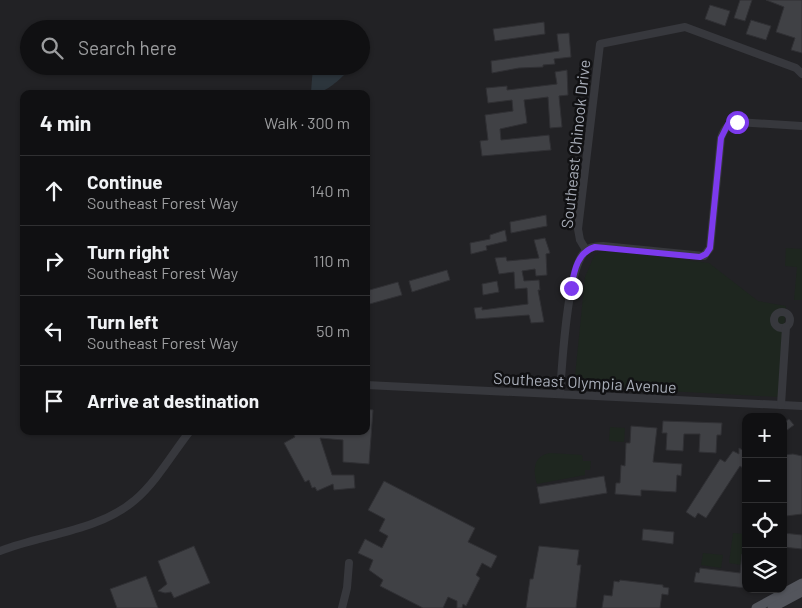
<!DOCTYPE html>
<meta charset="utf-8">
<style>
body{margin:0;font-family:Barlow,sans-serif;background:#1e1e20;color:#f1f3f6}
.controls{position:absolute;right:15px;bottom:15px;display:grid;overflow:hidden;border-radius:10px;box-shadow:0 1px 4px #0004}
.controls button{width:45px;height:45px;display:grid;place-items:center;padding:0;border:0;border-bottom:1px solid #303032;background:#101012;color:#f1f3f6;font:25px sans-serif}
.stop{position:absolute;width:15px;height:15px;margin:-11px;border:4px solid #7c3aed;border-radius:50%;background:#fff}
.stop.end{background:#7c3aed;border-color:#fff;box-shadow:0 1px 5px #0008}
.list{margin:0;padding:0;list-style:none}
h2{display:flex;justify-content:space-between;align-items:center;height:65px;margin:0;padding:0 20px;font-size:21px}
h2 small{font-size:16px;font-weight:400;color:#9c9d9f}
.list li{display:grid;grid-template-columns:32px 1fr auto;gap:15px;align-items:center;box-sizing:border-box;height:70px;padding:0 20px;border-top:1px solid #303032}
.list b{display:block;font-size:19px;white-space:nowrap}
.list p{margin:0;font-size:16px;white-space:nowrap;color:#9c9d9f}
.list em{font-size:16px;font-style:normal;color:#9c9d9f}
.icon{flex:none;width:28px;height:28px;fill:none;stroke:currentColor;stroke-width:2;stroke-linecap:round;stroke-linejoin:round}
.map{position:relative;flex:none;width:802px;height:608px;overflow:hidden}
.search{position:absolute;background:#101012;box-shadow:0 1px 4px #0004;left:20px;top:20px;width:350px;height:55px;display:flex;align-items:center;gap:12px;box-sizing:border-box;padding:0 18px;border-radius:28px;color:#9c9d9f;font-size:19px}
.panel{position:absolute;background:#101012;box-shadow:0 1px 4px #0004;left:20px;top:90px;width:350px;height:345px;border-radius:10px}
.map>svg:first-child{display:block}
</style>
<div class="map">
<svg width="802" height="608" viewBox="0 0 802 608">
<rect width="100%" height="100%" fill="#161618"/>
<path fill="#222225" fill-rule="evenodd" d="M0,0H802V608H0ZM29,29H361V66H29ZM24,94H366V431H24ZM746,417H783V589H746Z"/>
<g fill="#1e261f">
<path d="M786,248L802,249V300H794L797,267L785,266Z"/>
<path d="M604,250L709,263L758,301L786,306L779,397L574,386L585,277L594,256Z"/>
<path d="M610,427L625,428L624,442L609,441Z"/>
<path d="M550,453L582,455L583,461H591L590,470H585V475L537,484C533,470 533,456 550,453Z"/>
<path d="M733,533L745,534L741,565L729,563Z"/>
<path d="M703,553L723,555L721,568L701,565Z"/>
</g>
<path fill="#2c353c" d="M313,66H346L347,72C339,80 323,96 311,92Z"/>
<g fill="#404145" stroke="#303034">
<path d="M740,0H752L745,21L734,18Z"/>
<path d="M766,0H802V53L791,50L795,38L776,32L784,7Z"/>
<path d="M710,5L730,11L725,26L705,19Z"/>
<path d="M751,20L771,26L766,40L746,34Z"/>
<path d="M544,22L545,34L495,41L493,29Z"/>
<path d="M569,33L571,57L554,59L555,64L543,65V67L519,68L492,73L491,61L559,51L557,34Z"/>
<path d="M567,70L568,95L559,96L562,127L550,128L548,97L524,100L527,123L500,129L501,140L549,135L551,150L482,156L480,141L488,140L485,115L513,111L512,100L488,103L486,88L507,86V90L557,84L555,72Z"/>
<path d="M546,215L547,226L511,233L510,222Z"/>
<path d="M505,230L507,241L486,246L487,250L471,254L470,243L490,239V235Z"/>
<path d="M545,238L550,253L546,254L547,275L536,276L535,269L522,271L524,281L539,280L540,290H538L544,322L531,323L529,315L476,319L474,308L482,307V310L528,304L527,288L515,289L514,272L499,274L495,258L506,257L507,261L539,258L534,240Z"/>
<path d="M447,270L450,280L412,292L409,281Z"/>
<path d="M497,281L499,292L483,295L482,284Z"/>
<path d="M398,282L402,295L366,305V291Z"/>
<path d="M366,409L373,410L369,464L343,462V440L320,438L332,475H354L355,488L334,490L333,484L317,491L315,487L312,488L309,480L305,482L284,443L295,437L292,431H366Z"/>
<path d="M789,419L794,425L783,433V423Z"/>
<path d="M663,421L722,423L721,435H717L716,453L699,452L700,434H684L683,451L666,450L667,433H662Z"/>
<path d="M631,426L657,428L653,462L682,464L681,476L677,475L676,492L641,490V496L615,494L616,483H620L621,465L625,466L626,443H630Z"/>
<path d="M739,448L746,452V463L743,468L740,466L706,518L698,513L695,518L686,512L720,459L725,462L733,451L739,454Z"/>
<path d="M793,454L802,456V514L786,516L783,515V455Z"/>
<path d="M604,476L607,493L540,504L537,487Z"/>
<path d="M384,481L475,528L468,542L497,556L491,568L482,563L476,575L480,578L466,606L463,604L462,608H457V601L448,597L443,608H423L380,586L383,580L369,570L373,560L358,553L365,539L382,548L388,536L379,531L385,519L368,510Z"/>
<path d="M643,529L674,532L673,544L642,540Z"/>
<path d="M783,533L802,535V549L783,547Z"/>
<path d="M194,546L210,583L174,598L171,592L165,593L158,591L167,584L158,561Z"/>
<path d="M539,546L579,550L577,565H581L576,608H526L530,579H533Z"/>
<path d="M742,554L746,555V588L694,582L696,572L699,573L700,568L740,573Z"/>
<path d="M146,576L158,608H117L110,589Z"/>
<path d="M620,580L663,585V587L669,588L668,595L662,594L660,608H602L604,595L612,596L614,581L619,582Z"/>
</g>
<g fill="none" stroke-linecap="round" stroke-linejoin="round">
<g stroke="#37383d" stroke-width="8">
<path d="M586,250L580,240L578,229L600,44L685,27L796,68L802,74"/>
<circle cx="782" cy="320" r="8"/>
<path d="M366,385L802,406"/>
<path d="M560,394C562,364 567,275 583,254C588,247 595,246 603,246L704,256L710,248L721,138C724,129 728,123 737,122L802,126"/>
<path d="M781,405L786,327"/>
<path d="M0,551C44,534 99,531 135,500C157,481 172,454 190,431"/>
<path d="M342,608L347,588L349,563"/>
</g>
<g stroke="#53555c" stroke-width="9">
<path d="M756,608L802,583"/>
<path d="M772,608L802,592"/>
</g>
</g>
<g fill="none" stroke-linecap="round" stroke-linejoin="round">
<path stroke="#7c3aed" stroke-width="6" d="M571,288C574,272 577,252 595,247L700,257L706,254L710,248L721,138L728,124L737,122"/>
</g>
<g text-anchor="middle" dominant-baseline="central" stroke-width="5" stroke-linejoin="round" paint-order="stroke">
<g font-size="16" fill="#a8adb8" stroke="#111113">
<text transform="translate(575 144) rotate(-84)">Southeast Chinook Drive</text>
<text transform="translate(585 382) rotate(3)">Southeast Olympia Avenue</text>
</g>
</g>
</svg>
<div class="controls">
<button>+</button>
<button>−</button>
<button><svg class="icon" aria-label="locate" viewBox="0 0 24 24"><circle cx="12" cy="12" r="6"/><path d="M12 2v4M12 18v4M2 12h4M18 12h4"/></svg></button>
<button><svg class="icon" aria-label="layers" viewBox="0 0 24 24"><path d="M12 4l9 5-9 5-9-5zM3 14l9 5 9-5"/></svg></button>
</div>
<div class="stop" style="left:737px;top:122px"></div>
<div class="stop end" style="left:571px;top:288px"></div>
<div class="search"><svg class="icon" aria-label="search" viewBox="0 0 24 24"><circle cx="10" cy="10" r="6"/><path d="M15 15l6 6"/></svg>Search here</div>
<section class="panel">
<h2>4 min<small>Walk · 300 m</small></h2>
<ul class="list">
<li><svg class="icon" aria-label="ahead" viewBox="0 0 24 24"><path d="M12 20V5M6 11l6-6 6 6"/></svg><div><b>Continue</b><p>Southeast Forest Way</p></div><em>140 m</em></li>
<li><svg class="icon" aria-label="right" viewBox="0 0 24 24"><path d="M7 20v-9h11M14 6l5 5-5 5"/></svg><div><b>Turn right</b><p>Southeast Forest Way</p></div><em>110 m</em></li>
<li><svg class="icon" aria-label="left" viewBox="0 0 24 24"><path d="M17 20v-9H6M10 6l-5 5 5 5"/></svg><div><b>Turn left</b><p>Southeast Forest Way</p></div><em>50 m</em></li>
<li><svg class="icon" aria-label="arrive" viewBox="0 0 24 24"><path d="M6 21V4h12l-3 4 3 4H6"/></svg><div><b>Arrive at destination</b></div></li>
</ul>
</section>
</div>
